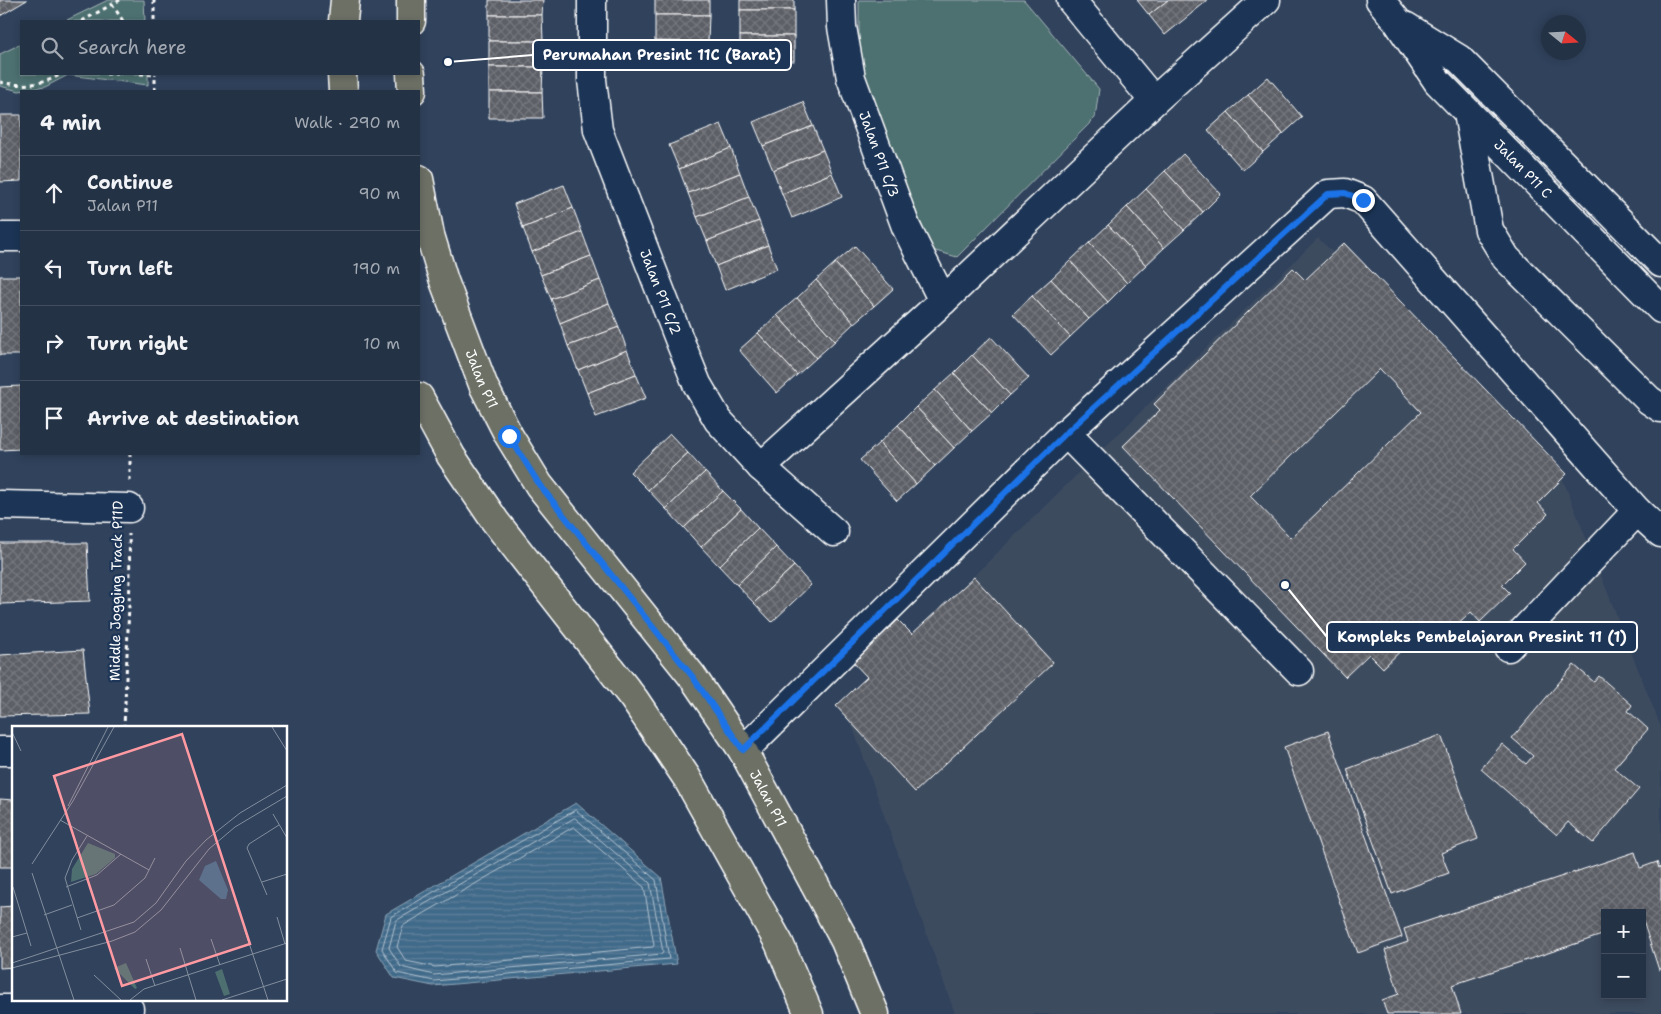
<!DOCTYPE html>
<meta charset="utf-8">
<style>
body{margin:0;font-family:"Shantell Sans",sans-serif;background:#2c3a4c;color:#f1f3f6}
.controls{position:absolute;right:15px;bottom:15px;display:grid;overflow:hidden;border-radius:0px;box-shadow:0 2px 8px #0003}
.controls button{width:45px;height:45px;display:grid;place-items:center;padding:0;border:0;border-bottom:1px solid #414d5e;background:#243245;color:#f1f3f6;font:25px sans-serif}
.compass{position:absolute;left:1541px;top:15px;width:45px;height:45px;border-radius:50%;background:#243245;box-shadow:0 2px 8px #0003;rotate:108deg}
.stop{position:absolute;width:15px;height:15px;margin:-11px;border:4px solid #1a73e8;border-radius:50%;background:#fff}
.stop.end{background:#1a73e8;border-color:#fff;box-shadow:0 1px 5px #0008}
.list{margin:0;padding:0;list-style:none}
h2{display:flex;justify-content:space-between;align-items:center;height:65px;margin:0;padding:0 20px;font-size:21px}
h2 small{font-size:16px;font-weight:400;color:#a3aab3}
.list li{display:grid;grid-template-columns:32px 1fr auto;gap:15px;align-items:center;box-sizing:border-box;height:75px;padding:0 20px;border-top:1px solid #414d5e}
.list b{display:block;font-size:19px;white-space:nowrap}
.list p{margin:0;font-size:16px;white-space:nowrap;color:#a3aab3}
.list em{font-size:16px;font-style:normal;color:#a3aab3}
.icon{flex:none;width:28px;height:28px;fill:none;stroke:currentColor;stroke-width:2;stroke-linecap:round;stroke-linejoin:round}
.map{position:relative;flex:none;width:1661px;height:1014px;overflow:hidden}
.search{position:absolute;background:#243245;box-shadow:0 2px 8px #0003;left:20px;top:20px;width:400px;height:55px;display:flex;align-items:center;gap:12px;box-sizing:border-box;padding:0 18px;border-radius:0px;color:#a3aab3;font-size:19px}
.panel{position:absolute;background:#243245;box-shadow:0 2px 8px #0003;left:20px;top:90px;width:400px;height:365px;border-radius:0px}
.map>svg:first-child{display:block}
</style>
<div class="map">
<svg width="1661" height="1014" viewBox="0 0 1661 1014">
<defs>
<pattern id="water-rules" width="6" height="5" patternUnits="userSpaceOnUse" patternTransform="scale(1.25)"><rect width="6" height="5" fill="#416a89"/><path d="M0 2.5h6" fill="none" stroke="#5e809b"/></pattern>
<pattern id="building-cross-hatch" width="8" height="8" patternUnits="userSpaceOnUse" patternTransform="scale(1.25)"><rect width="8" height="8" fill="#5c5f66"/><path d="M0 0l8 8M0 8l8-8" fill="none" stroke="#74777d"/></pattern>
</defs>
<rect width="100%" height="100%" fill="#30425c"/>
<filter id="ink" filterUnits="userSpaceOnUse"><feTurbulence type="fractalNoise" baseFrequency=".02" numOctaves="2"/><feDisplacementMap in="SourceGraphic" scale="10" xChannelSelector="R" yChannelSelector="G"/><feConvolveMatrix kernelMatrix="1 2 1 2 8 2 1 2 1" color-interpolation-filters="sRGB"/></filter>
<g filter="url(#ink)">
<path fill="#3d4b5f" fill-rule="evenodd" d="M1318,238L1558,467L1661,727V1014H955L844,703ZM1605,913H1642V995H1605Z"/>
<g fill="#4d6f70" stroke="#a6b7b8">
<path d="M108,0H144L145,21H65Z"/>
<path d="M859,0H1024L1099,89L1095,118L957,257L932,250L859,72Z"/>
<path d="M21,44V74H148V85L68,75L45,87L19,91L0,86V54Z"/>
</g>
<path fill="url(#water-rules)" stroke="#8da6b8" d="M576,803L661,877L677,964L433,986L394,978L376,950L386,914Z"/>
<g fill="none" stroke-linecap="round" stroke-linejoin="round">
<g stroke="#b3c3d0" stroke-width="1">
<path d="M576,810L656,880L669,959L434,981L397,973L382,949L391,917Z"/>
<path d="M575,818L650,883L663,952L662,954L434,975L401,967L389,948L396,921Z"/>
<path d="M574,827L644,887L654,945L653,947L435,967L406,961L397,947L403,926Z"/>
</g>
</g>
<g fill="url(#building-cross-hatch)" stroke="#fff" fill-rule="evenodd">
<path d="M0,0H27L0,16Z"/>
<path d="M489,0H543L542,15H489Z"/>
<rect x="655" y="0" width="54" height="15"/>
<rect x="740" y="0" width="54" height="10"/>
<path d="M1137,0H1168L1149,15Z"/>
<path d="M1168,0H1208L1165,35L1149,15Z"/>
<rect x="740" y="10" width="54" height="26"/>
<path d="M489,15H542L543,41H489Z"/>
<path d="M655,15H709L708,42L655,41Z"/>
<rect x="740" y="36" width="54" height="25"/>
<rect x="489" y="41" width="54" height="26"/>
<path d="M489,67H543L542,92H489Z"/>
<path d="M1268,77L1302,117L1283,134L1248,95Z"/>
<path d="M489,92H542L543,118H489Z"/>
<path d="M1248,95L1283,134L1263,152L1228,112Z"/>
<path d="M803,102L813,126L763,146L753,122Z"/>
<path d="M1228,112L1263,152L1243,170L1208,130Z"/>
<path d="M0,115H21V181L0,182Z"/>
<path d="M721,124L731,148L679,169L669,145Z"/>
<path d="M813,126L823,150L773,170L763,146Z"/>
<path d="M731,148L740,173L688,193L679,169Z"/>
<path d="M823,150L832,173L782,194L773,170Z"/>
<path d="M1183,154L1221,194L1203,212L1165,171Z"/>
<path d="M1165,171L1203,212L1184,230L1146,189Z"/>
<path d="M740,173L749,197L697,217L688,193Z"/>
<path d="M832,173L842,197L792,218L782,194Z"/>
<path d="M564,185L573,208L523,228L514,204Z"/>
<path d="M1146,189L1184,230L1164,248L1127,207Z"/>
<path d="M749,197L759,221L707,241L697,217Z"/>
<path d="M1127,207L1164,248L1146,265L1108,225Z"/>
<path d="M573,208L582,232L532,252L523,228Z"/>
<path d="M759,221L768,245L716,266L707,241Z"/>
<path d="M1108,225L1146,265L1127,283L1089,243Z"/>
<path d="M582,232L591,256L541,275L532,252Z"/>
<path d="M1089,243L1127,283L1108,302L1070,261Z"/>
<path d="M1344,243L1567,474L1538,503L1548,514L1513,549L1525,562L1502,585L1510,593L1480,622L1471,612L1432,650L1417,635L1383,668L1369,654L1345,677L1123,446L1160,410L1154,404L1293,268L1305,280ZM1380,369L1421,412L1291,538L1250,496Z"/>
<path d="M768,245L777,269L725,290L716,266Z"/>
<path d="M855,246L893,289L874,306L835,263Z"/>
<path d="M591,256L600,280L551,299L541,275Z"/>
<path d="M1070,261L1108,302L1089,319L1051,279Z"/>
<path d="M835,263L874,306L854,323L816,280Z"/>
<rect x="0" y="276" width="21" height="79"/>
<path d="M1051,279L1089,319L1070,337L1032,296Z"/>
<path d="M600,280L609,303L560,323L551,299Z"/>
<path d="M816,280L854,323L835,341L797,298Z"/>
<path d="M1032,296L1070,337L1051,355L1013,314Z"/>
<path d="M797,298L835,341L816,358L777,315Z"/>
<path d="M609,303L619,327L568,346L560,323Z"/>
<path d="M777,315L816,358L797,375L758,333Z"/>
<path d="M619,327L627,350L578,370L568,346Z"/>
<path d="M758,333L797,375L777,393L739,350Z"/>
<path d="M991,337L1029,378L1010,395L972,355Z"/>
<path d="M627,350L636,374L587,393L578,370Z"/>
<path d="M972,355L1010,395L992,413L954,373Z"/>
<path d="M954,373L992,413L972,431L935,390Z"/>
<path d="M636,374L646,398L596,417L587,393Z"/>
<path d="M21,386V449L0,450V387Z"/>
<path d="M935,390L972,431L954,448L916,407Z"/>
<path d="M916,407L954,448L935,466L898,425Z"/>
<path d="M898,425L935,466L916,484L879,443Z"/>
<path d="M670,434L688,453L648,490L630,472Z"/>
<path d="M879,443L916,484L897,501L860,460Z"/>
<path d="M688,453L705,472L666,509L648,490Z"/>
<path d="M705,472L723,491L684,528L666,509Z"/>
<path d="M723,491L741,509L701,547L684,528Z"/>
<path d="M741,509L758,528L719,566L701,547Z"/>
<path d="M758,528L776,547L737,585L719,566Z"/>
<path d="M0,543H87L90,601L0,604Z"/>
<path d="M776,547L794,566L754,603L737,585Z"/>
<path d="M794,566L811,585L772,622L754,603Z"/>
<path d="M974,577L1053,663L915,792L836,706L867,677L853,662L898,620L912,634Z"/>
<path d="M83,650L90,714L0,716V655Z"/>
<path d="M1574,665L1594,682L1599,676L1632,705L1628,711L1648,729L1614,768L1639,789L1593,843L1568,822L1557,835L1481,769L1502,744L1526,764L1533,756L1512,738Z"/>
<path d="M1328,731L1402,937L1358,953L1284,747Z"/>
<path d="M1441,735L1478,839L1441,853L1449,873L1392,894L1347,769Z"/>
<path d="M0,799L14,800V867H0Z"/>
<path d="M1635,852L1640,868L1657,862L1659,868L1661,867V969L1659,970L1643,921L1642,922V913H1605V934L1452,985L1461,1014H1387L1382,1000L1399,994L1385,950L1408,942L1404,929Z"/>
<path d="M14,906V967L0,968V907Z"/>
</g>
<g fill="none" stroke-linecap="round" stroke-linejoin="round">
<defs>
<g id="minor">
<path id="s1" d="M592,0V80L598,130L679,339L697,384L718,420L761,467L834,532"/>
<path id="s2" d="M841,0L842,27L851,78L906,227L943,301"/>
<path d="M1071,0L1154,101"/>
<path id="s3" d="M1380,0L1397,21L1438,82L1661,309"/>
<path d="M1405,26L1459,59L1661,263"/>
<path d="M1468,113L1489,230L1506,258L1649,400L1661,408"/>
<path d="M0,237H21"/>
<path d="M1066,433L1299,671"/>
<path d="M761,467L943,301L1154,101L1266,0"/>
<path d="M0,505L129,508"/>
<path d="M1508,647L1637,511"/>
<path d="M0,751H14"/>
<path d="M743,751L1066,433L1328,194L1345,193L1363,200L1637,511L1661,533"/>
<path d="M0,1009H129"/>
</g>
<g id="major">
<path d="M343,21L345,0"/>
<path d="M411,21V0"/>
<path d="M342,74L343,91"/>
<path d="M411,74L412,91"/>
<path id="s4" d="M419,179L430,235L444,281L484,387L509,436L539,485L692,676L743,751L845,941L875,1014"/>
<path d="M419,397L451,456L495,521L634,699L687,778L779,943L809,1014"/>
</g>
</defs>
<use href="#minor" stroke="#fff" stroke-width="31"/>
<use href="#major" stroke="#fff" stroke-width="31"/>
<g stroke="#fff" stroke-width="3" stroke-dasharray="4 4" stroke-linecap="butt">
<path d="M154,0V21"/>
<path d="M112,4L123,21"/>
<path d="M82,21L120,0"/>
<path d="M106,74H120"/>
<path d="M140,74L155,75"/>
<path d="M0,82C20,87 44,85 61,74"/>
<path d="M155,91V74"/>
<path d="M130,481V454"/>
<path d="M124,728L130,580L129,534"/>
</g>
<use href="#minor" stroke="#1d3557" stroke-width="28"/>
<use href="#major" stroke="#6c7065" stroke-width="28"/>
</g>
</g>
<g fill="none" stroke-linecap="round" stroke-linejoin="round" filter="url(#ink)">
<path stroke="#1a73e8" stroke-width="6" d="M509,436L539,484L692,676L743,750L1066,433L1328,194L1345,193L1363,200"/>
</g>
<g text-anchor="middle" dominant-baseline="central" stroke-width="4.5" stroke-linejoin="round" paint-order="stroke">
<g font-size="14" fill="#fff" stroke="#1d3557">
<text stroke="none"><textPath href="#s2" startOffset="160">Jalan P11 C/3</textPath></text>
<text stroke="none"><textPath href="#s3" startOffset="222">Jalan P11 C</textPath></text>
<text stroke="none"><textPath href="#s1" startOffset="304">Jalan P11 C/2</textPath></text>
<text stroke="none"><textPath href="#s4" startOffset="210">Jalan P11</textPath></text>
<text transform="translate(116 591) rotate(-89)">Middle Jogging Track P11D</text>
<text stroke="none"><textPath href="#s4" startOffset="720">Jalan P11</textPath></text>
</g>
</g>
<g transform="translate(12 726)">
<rect width="275" height="275" fill="#30425c"/>
<path d="M76,117L103,128V132L84,148L59,156L60,143ZM114,237L125,262L123,263L102,242ZM210,243L218,268L212,270L203,246Z" fill="#4d6f70"/>
<path d="M204,135L216,164L214,173H209L187,154L193,140Z" fill="#416a89"/>
<path fill="none" stroke="#838e9d" stroke-width="1" d="M260,1L275,25M0,6L9,25M56,80L96,1M261,88L275,112M48,94L137,144M20,138L61,75L102,1M20,147L62,274M250,156L275,148M1,161L19,220M54,161L85,149L109,128M255,169L235,122L237,118L267,99M32,189L60,179M265,191L273,218M65,192L102,179L133,152L143,132M232,202L256,274M69,204L53,152L60,134L75,110M0,211L15,207M199,213L208,239M168,222L184,274M134,233L143,260M0,237L122,196L144,177L174,135L194,114L228,87L275,59M0,242L100,215L123,206L149,184L197,123L223,101L275,70M82,249L109,274M118,274L132,263L275,217M210,274L275,253"/>
<path fill="#ff9aa2" fill-opacity="0.15" stroke="#ff9aa2" stroke-width="2.5" d="M170,8L238,218L110,260L42,50Z"/>
<rect width="275" height="275" fill="none" stroke="#fff" stroke-width="2.5"/>
</g>
<path fill="none" stroke="#fff" stroke-width="2" d="M448 62L533 55M1285 585L1327 637"/>
<g fill="#fff" stroke="#1d3557" stroke-width="2">
<circle cx="448" cy="62" r="5"/>
<circle cx="1285" cy="585" r="5"/>
</g>
<g fill="#1d3557" stroke="#fff" stroke-width="2">
<rect x="533" y="40" width="258" height="30" rx="5"/>
<rect x="1327" y="622" width="310" height="30" rx="5"/>
</g>
<g font-size="15" text-anchor="middle" font-weight="bold" fill="#fff">
<text x="662" y="60">Perumahan Presint 11C (Barat)</text>
<text x="1482" y="642">Kompleks Pembelajaran Presint 11 (1)</text>
</g>
</svg>
<div class="controls">
<button>+</button>
<button>−</button>
</div>
<svg class="compass" viewBox="-18 -18 36 36"><path d="M0-13l5 13h-10z" fill="#e53935"/><path d="M0 13l5-13h-10z" fill="#a3aab3"/></svg>
<div class="stop" style="left:509px;top:436px"></div>
<div class="stop end" style="left:1363px;top:200px"></div>
<div class="search"><svg class="icon" aria-label="search" viewBox="0 0 24 24"><circle cx="10" cy="10" r="6"/><path d="M15 15l6 6"/></svg>Search here</div>
<section class="panel">
<h2>4 min<small>Walk · 290 m</small></h2>
<ul class="list">
<li><svg class="icon" aria-label="ahead" viewBox="0 0 24 24"><path d="M12 20V5M6 11l6-6 6 6"/></svg><div><b>Continue</b><p>Jalan P11</p></div><em>90 m</em></li>
<li><svg class="icon" aria-label="left" viewBox="0 0 24 24"><path d="M17 20v-9H6M10 6l-5 5 5 5"/></svg><div><b>Turn left</b></div><em>190 m</em></li>
<li><svg class="icon" aria-label="right" viewBox="0 0 24 24"><path d="M7 20v-9h11M14 6l5 5-5 5"/></svg><div><b>Turn right</b></div><em>10 m</em></li>
<li><svg class="icon" aria-label="arrive" viewBox="0 0 24 24"><path d="M6 21V4h12l-3 4 3 4H6"/></svg><div><b>Arrive at destination</b></div></li>
</ul>
</section>
</div>
